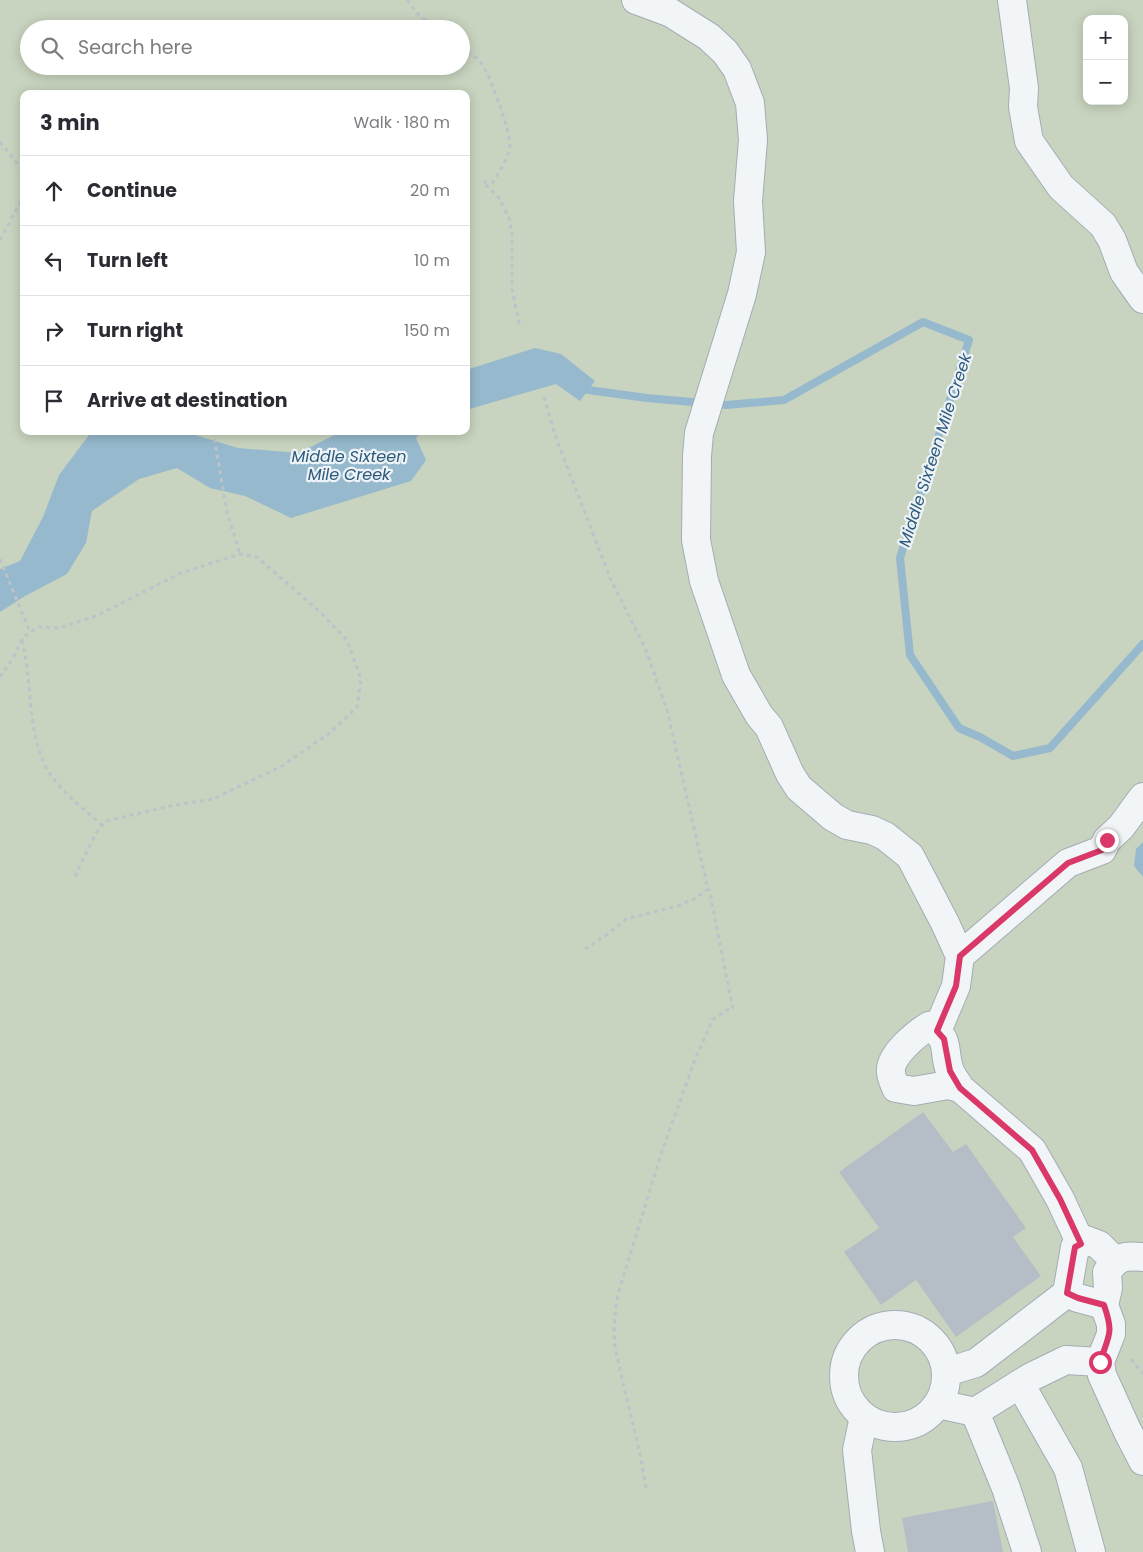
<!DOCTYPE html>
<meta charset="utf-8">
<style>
body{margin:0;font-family:Poppins,sans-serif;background:#f7f7f7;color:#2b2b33}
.controls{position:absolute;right:15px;top:15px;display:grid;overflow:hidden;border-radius:10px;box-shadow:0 2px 12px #0003}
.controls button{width:45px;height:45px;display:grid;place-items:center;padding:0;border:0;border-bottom:1px solid #e1e1e2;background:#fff;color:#2b2b33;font:25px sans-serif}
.stop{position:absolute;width:15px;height:15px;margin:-11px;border:4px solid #da3868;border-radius:50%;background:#fff}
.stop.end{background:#da3868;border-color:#fff;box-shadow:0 1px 5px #0008}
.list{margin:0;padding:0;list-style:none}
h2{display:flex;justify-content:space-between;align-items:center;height:65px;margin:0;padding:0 20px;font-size:21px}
h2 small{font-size:16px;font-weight:400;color:#7c7c81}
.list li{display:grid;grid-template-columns:32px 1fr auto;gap:15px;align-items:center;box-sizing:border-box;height:70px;padding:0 20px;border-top:1px solid #e1e1e2}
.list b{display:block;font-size:19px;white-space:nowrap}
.list em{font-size:16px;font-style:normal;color:#7c7c81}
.icon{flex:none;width:28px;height:28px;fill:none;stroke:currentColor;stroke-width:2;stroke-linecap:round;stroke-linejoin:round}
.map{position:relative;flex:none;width:1143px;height:1552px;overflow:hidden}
.search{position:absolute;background:#fff;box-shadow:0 2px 12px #0003;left:20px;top:20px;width:450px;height:55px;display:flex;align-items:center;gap:12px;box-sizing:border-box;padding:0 18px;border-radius:28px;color:#7c7c81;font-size:19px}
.panel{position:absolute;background:#fff;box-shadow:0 2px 12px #0003;left:20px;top:90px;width:450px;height:345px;border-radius:10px}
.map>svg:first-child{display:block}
</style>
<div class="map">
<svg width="1143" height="1552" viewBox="0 0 1143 1552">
<rect width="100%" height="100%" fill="#dfe5e9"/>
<path fill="#c8d4bf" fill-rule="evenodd" d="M0,0H1143V1552H0ZM1087,19H1124V101H1087ZM29,29H461V66H29ZM24,94H466V431H24Z"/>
<g fill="#96b9cd">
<path d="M535,348L561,354L595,381L580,401L556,384L466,410V370Z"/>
<path d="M92,431H182L238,448L299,453L342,431H422L416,438L426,460L411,481L291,518L245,496L210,488L177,468L139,479L92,511L86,543L67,574L25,596L0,612V569L20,561L43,517L59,475Z"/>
<path d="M1143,842V877L1134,866L1136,849Z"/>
</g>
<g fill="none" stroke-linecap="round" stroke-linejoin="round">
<path stroke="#96b9cd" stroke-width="8" d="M588,390L647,398L726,405L784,400L923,322L969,340L900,558L910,655L959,728L980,737L1013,756L1050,748L1143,644"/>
</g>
<g fill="#b5bec7">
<path d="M923,1112L953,1152L966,1144L1026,1228L1013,1237L1041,1276L956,1337L916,1280L881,1305L844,1252L879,1228L839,1172Z"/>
<path d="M993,1501L1003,1552H908L902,1518Z"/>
</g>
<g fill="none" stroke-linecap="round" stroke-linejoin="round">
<defs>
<g id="minor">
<path d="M636,0L671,13L709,37L725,52L737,69L750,103L753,140L748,201L751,252L742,294L699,433L697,456L696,540L704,581L736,675L759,715L769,727L790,774L799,788L833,817L847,825L872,830L885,836L910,856L945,923L960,956L956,986L937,1031"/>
<path d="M1012,0L1024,88L1023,107L1029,141L1061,187L1103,225L1112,240L1124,272L1143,299"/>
<path d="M960,956L1068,863L1102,850L1107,840L1121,827L1143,797"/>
<path d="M960,1088C957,1082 952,1077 950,1071C942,1050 952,1040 929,1026C916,1034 889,1056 891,1072C891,1077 894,1083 896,1088L914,1091L948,1085L960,1088L1032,1150L1060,1199L1081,1244"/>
<path d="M1067,1293L1075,1247L1086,1240L1099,1245L1115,1261"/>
<path d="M1104,1305L1108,1288L1107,1272C1119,1255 1124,1256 1143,1257"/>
<circle cx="895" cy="1376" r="51"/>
<path d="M946,1372L976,1363L1067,1293L1078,1298L1104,1305L1111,1324V1334L1100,1362L1102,1375L1127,1430L1143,1461"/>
<path d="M1020,1384L1068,1468L1091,1552"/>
<path d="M938,1404L975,1412L1031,1377L1066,1360L1100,1362"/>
<path d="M975,1412L1006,1488L1027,1552"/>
<path d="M864,1417L857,1450L866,1531L870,1552"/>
</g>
</defs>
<use href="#minor" stroke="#a4acb4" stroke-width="30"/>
<g stroke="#bdc3c8" stroke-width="3" stroke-dasharray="4 4" stroke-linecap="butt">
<path d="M407,0L418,14L437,29"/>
<path d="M461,47C467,52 475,56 480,62C489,71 511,133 510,146C509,158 499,172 493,182H483L499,198L509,218L512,232V289L520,327"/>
<path d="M0,142L24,172"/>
<path d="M0,240L24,195"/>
<path d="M544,397L556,438L611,580L646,650L667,710L708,889L696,898L678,906L626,919L605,936L585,949"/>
<path d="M213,431L227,512L240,554"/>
<path d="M0,559L30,632"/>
<path d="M22,640C32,679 27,723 43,761C52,784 83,809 102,825"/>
<path d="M0,677L13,658L22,639L30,632L39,627L59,628L96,616L181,573L240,554L257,557L320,612L347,640L361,679L357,707L331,732L282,766L213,799L175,805L106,821L96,833L74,878"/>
<path d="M1131,1359L1143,1374"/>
<path d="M646,1488L641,1459L615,1348C613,1329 615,1312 618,1294L661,1154L696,1057L713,1019L727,1010L733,1009L709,889"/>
</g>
<use href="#minor" stroke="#f2f5f7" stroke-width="28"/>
</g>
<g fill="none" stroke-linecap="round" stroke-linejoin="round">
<path stroke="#da3868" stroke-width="6" d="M1100,1362C1109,1334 1114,1334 1104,1305L1078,1298L1067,1293L1075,1247L1081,1244L1060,1199L1032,1150L960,1088L950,1071L944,1039L937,1031L956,986L960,956L1068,863L1102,850L1107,840"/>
</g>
<g text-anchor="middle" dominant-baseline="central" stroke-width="4.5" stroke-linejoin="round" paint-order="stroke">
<g font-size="16" font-style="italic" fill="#2c5a7a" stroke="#eef3f7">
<text transform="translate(935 450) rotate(-72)">Middle Sixteen Mile Creek</text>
<text x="349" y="456">Middle Sixteen<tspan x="349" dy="18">Mile Creek</tspan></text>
</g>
</g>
</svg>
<div class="controls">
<button>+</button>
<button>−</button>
</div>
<div class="stop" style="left:1100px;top:1362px"></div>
<div class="stop end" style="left:1107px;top:840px"></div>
<div class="search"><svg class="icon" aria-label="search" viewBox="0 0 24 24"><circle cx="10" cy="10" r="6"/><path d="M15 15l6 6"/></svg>Search here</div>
<section class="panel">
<h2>3 min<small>Walk · 180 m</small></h2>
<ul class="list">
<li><svg class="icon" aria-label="ahead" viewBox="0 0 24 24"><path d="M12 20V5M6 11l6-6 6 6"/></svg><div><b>Continue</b></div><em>20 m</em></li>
<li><svg class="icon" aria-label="left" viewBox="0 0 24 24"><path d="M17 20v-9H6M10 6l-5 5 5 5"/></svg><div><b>Turn left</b></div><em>10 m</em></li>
<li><svg class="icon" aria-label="right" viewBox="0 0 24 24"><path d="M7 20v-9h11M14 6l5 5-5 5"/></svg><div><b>Turn right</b></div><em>150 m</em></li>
<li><svg class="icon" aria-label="arrive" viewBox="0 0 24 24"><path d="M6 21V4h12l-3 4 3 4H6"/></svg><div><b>Arrive at destination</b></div></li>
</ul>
</section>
</div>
